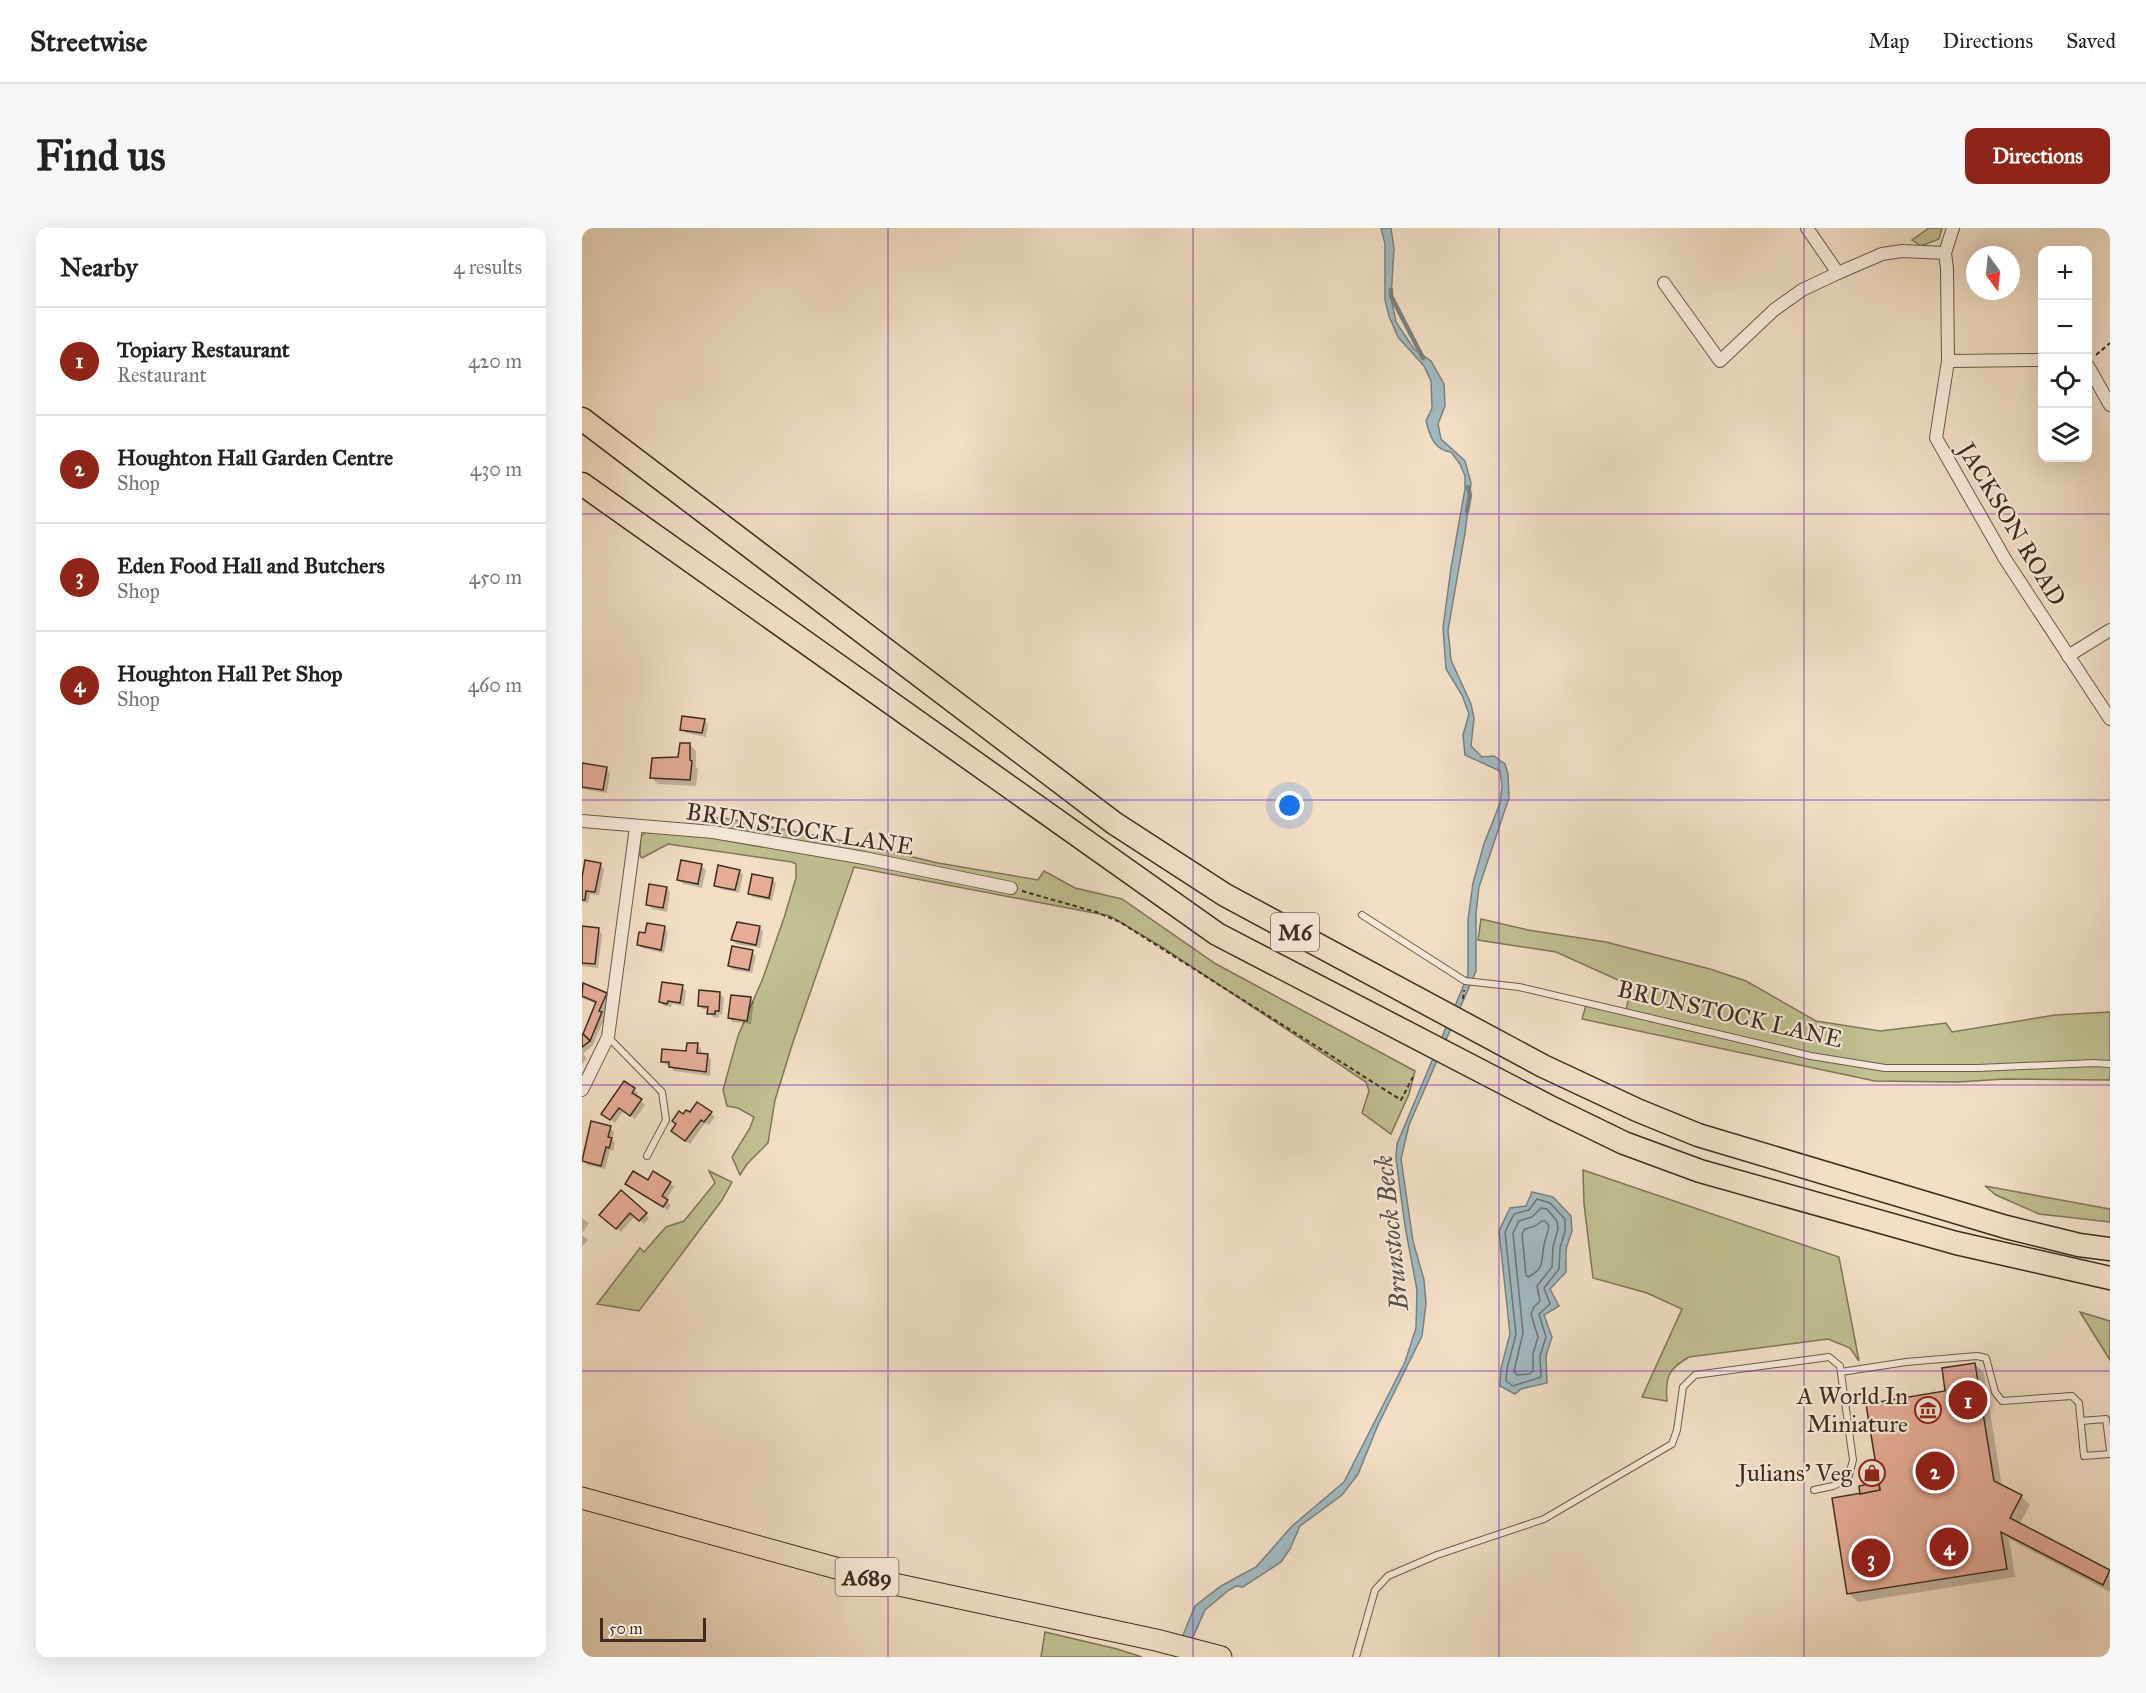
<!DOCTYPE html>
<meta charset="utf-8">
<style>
body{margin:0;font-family:"IM FELL Great Primer",serif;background:#f6f6f6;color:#222}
.controls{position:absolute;right:18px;top:18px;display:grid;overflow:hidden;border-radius:12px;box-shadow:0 6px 24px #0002}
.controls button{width:54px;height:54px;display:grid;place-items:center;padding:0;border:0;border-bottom:2px solid #e0e0e0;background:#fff;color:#222;font:30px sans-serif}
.compass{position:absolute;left:1384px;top:18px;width:54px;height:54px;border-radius:50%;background:#fff;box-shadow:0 6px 24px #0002;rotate:165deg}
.scale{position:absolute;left:18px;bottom:15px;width:106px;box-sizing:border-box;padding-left:6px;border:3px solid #3d2d1f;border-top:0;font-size:16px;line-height:21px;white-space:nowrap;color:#3d2d1f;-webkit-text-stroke:4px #f7eada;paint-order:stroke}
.you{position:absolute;left:708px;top:578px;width:21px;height:21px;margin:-15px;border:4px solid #fff;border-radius:50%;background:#1a73e8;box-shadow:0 0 0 9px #1a73e833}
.badge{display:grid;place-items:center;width:39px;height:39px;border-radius:50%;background:#8f2418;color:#fff;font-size:20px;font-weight:700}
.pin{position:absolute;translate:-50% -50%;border:3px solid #fff;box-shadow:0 2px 6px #0006}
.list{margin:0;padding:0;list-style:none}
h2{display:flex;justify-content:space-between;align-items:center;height:78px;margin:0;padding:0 24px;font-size:26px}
h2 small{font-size:20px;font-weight:400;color:#767676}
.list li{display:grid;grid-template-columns:39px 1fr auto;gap:18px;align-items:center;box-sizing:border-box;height:108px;padding:0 24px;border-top:2px solid #e0e0e0}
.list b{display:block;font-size:22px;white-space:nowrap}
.list p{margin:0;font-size:20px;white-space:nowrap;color:#767676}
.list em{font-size:20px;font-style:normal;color:#767676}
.icon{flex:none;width:33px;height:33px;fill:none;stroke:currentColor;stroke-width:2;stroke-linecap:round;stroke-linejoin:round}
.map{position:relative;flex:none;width:1528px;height:1429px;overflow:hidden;border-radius:12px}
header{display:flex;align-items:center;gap:36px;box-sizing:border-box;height:84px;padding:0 30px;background:#fff;border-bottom:2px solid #e0e0e0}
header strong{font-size:28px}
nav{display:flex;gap:33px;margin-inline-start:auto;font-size:21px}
.intro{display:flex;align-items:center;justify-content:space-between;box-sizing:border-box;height:144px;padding:0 36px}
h1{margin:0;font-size:42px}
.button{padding:15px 27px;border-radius:12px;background:#8f2418;color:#fff;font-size:21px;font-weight:700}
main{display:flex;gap:36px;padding:0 36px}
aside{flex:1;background:#fff;border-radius:12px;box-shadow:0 6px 24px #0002}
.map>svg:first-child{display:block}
</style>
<header>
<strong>Streetwise</strong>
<nav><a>Map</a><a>Directions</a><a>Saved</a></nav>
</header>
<div class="intro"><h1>Find us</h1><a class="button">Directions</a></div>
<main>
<aside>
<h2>Nearby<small>4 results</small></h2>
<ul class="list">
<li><span class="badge">1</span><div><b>Topiary Restaurant</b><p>Restaurant</p></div><em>420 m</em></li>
<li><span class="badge">2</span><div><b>Houghton Hall Garden Centre</b><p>Shop</p></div><em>430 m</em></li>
<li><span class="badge">3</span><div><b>Eden Food Hall and Butchers</b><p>Shop</p></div><em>450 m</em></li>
<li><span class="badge">4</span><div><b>Houghton Hall Pet Shop</b><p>Shop</p></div><em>460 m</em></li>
</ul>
</aside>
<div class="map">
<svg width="1528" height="1429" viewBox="0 0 1528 1429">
<rect width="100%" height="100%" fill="#f2dfc6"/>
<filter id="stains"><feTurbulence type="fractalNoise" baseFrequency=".00333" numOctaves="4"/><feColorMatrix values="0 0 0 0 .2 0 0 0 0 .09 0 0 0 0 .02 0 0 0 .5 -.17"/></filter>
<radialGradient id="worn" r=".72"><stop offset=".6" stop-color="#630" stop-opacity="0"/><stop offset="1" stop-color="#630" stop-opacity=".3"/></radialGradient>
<g fill="#c0c091" stroke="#7e7658" stroke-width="1.5">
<path d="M1347,0H1360L1357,11L1339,18L1330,12Z"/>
<path d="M137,589L272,615L356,635L456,652L462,643L493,660L540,671L634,736L833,843L827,866L809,906L780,885L787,863L784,854L580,719L528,688L272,639L211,814L193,872L186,915L165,936L158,947L150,929L168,900L172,889L156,880L145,878L141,862L156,808L181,750L202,690L214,650V636L210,634L86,616L60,630L58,628V609L74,596L123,598Z"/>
<path d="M899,691L946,702L1024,714L1128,741L1164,753L1234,793L1298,803L1364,795L1370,804L1473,787L1528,784V852L1423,851L1376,854L1293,853L1000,791L1005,774L1043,786L1047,769L1045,756L974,724L896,712Z"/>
<path d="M1001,942L1257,1029L1277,1133L1268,1120L1246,1111L1107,1129C1086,1141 1083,1149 1085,1173L1060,1169L1100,1081L1065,1065L1011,1050L1002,976Z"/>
<path d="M127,943L150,954L140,972L57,1083L15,1076L58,1020L62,1024L84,999L102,993L133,955Z"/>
<path d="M1403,958L1528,981V994L1457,986L1414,967Z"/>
<path d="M1498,1084L1528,1093V1132Z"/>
<path d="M463,1404L535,1421L560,1429H459Z"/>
</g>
<g fill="#a1b9c1" stroke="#798180" stroke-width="1.5">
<path d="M799,0H809L812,21L809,70L814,94L832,121L849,133L862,156L863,178L856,196L859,211L883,233L889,255L883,305L866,402L869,432L889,476L892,490L889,518L900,529L912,528L923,536L926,546L927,570L897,659L894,685V743L827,897L819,931L831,1013L842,1052L844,1075L840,1108L796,1197L776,1246L760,1267L718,1298L708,1321L699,1334L661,1359L654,1358L647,1362L623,1382L602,1429H592L613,1378L639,1358L674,1339L710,1298L762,1254L823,1134L834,1100L835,1062L823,998L814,930L815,916L886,747V692L891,655L902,616L918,575L920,558L918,543L883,527L881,507L887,486L880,467L864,441L861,400L869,340L883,261V248L878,236L869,224C852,222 848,208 844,193L850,180L849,153L842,138L816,109L807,88L803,72V16Z"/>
<path d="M950,964L971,969L989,988L990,1003L984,1021V1044L968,1061L977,1078L962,1087L970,1109L964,1128L965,1155L939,1161L933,1166L918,1158L919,1140L928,1106L917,1003L928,980L944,978Z"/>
</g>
<g fill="#0003">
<path d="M122,492L126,496L124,509L104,505L100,501Z"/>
<path d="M108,517L114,523V539L116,541L114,558L76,556L70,550L97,531Z"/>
<path d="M0,536L24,540L28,545L25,565L0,561Z"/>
<path d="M18,637L22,641L17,667L8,666L6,675L0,674V659Z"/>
<path d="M120,638L124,642L120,660L101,656L97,652Z"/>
<path d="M157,643L161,647L157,665L138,661L134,657Z"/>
<path d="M190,651L194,655L190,673L171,669L167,665Z"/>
<path d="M84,660L88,664L85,684L70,681L66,676Z"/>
<path d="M0,699L16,702L20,706L16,740L0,738Z"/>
<path d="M177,699L181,703L178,720L154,716L150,712Z"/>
<path d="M82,700L86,704L82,725L60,720L56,716L64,707Z"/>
<path d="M170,724L174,728L170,745L151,742L147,738Z"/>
<path d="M0,757L24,767L28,771L21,787L23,789L11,817L1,826L5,831L0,836V809L15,776L0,770Z"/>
<path d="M100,759L104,763L102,778L90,776L89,779L82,778L78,774Z"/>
<path d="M138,766L142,770L140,787L137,786V790L131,789L127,785V782L121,781L117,777Z"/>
<path d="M168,770L172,774L169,796L151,794L147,790Z"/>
<path d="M115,817L119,821V827H125L129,832L128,848L92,843L88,837H84L80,833L106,825Z"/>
<path d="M43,855L56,865L54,869L63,877L53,891L41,883L33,895L25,889Z"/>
<path d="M129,885L133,889L127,897L123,895L108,916L95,907L101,888Z"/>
<path d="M28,900L32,904L30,912L33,915L31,923L28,922L23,941L5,937L1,932Z"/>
<path d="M66,954L88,955L92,959L84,972L89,977L86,982L45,956Z"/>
<path d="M39,964L67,990L62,996L53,988L39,1004L23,991Z"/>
<path d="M0,990L7,995L0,1005Z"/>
<path d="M0,1007L6,1012L1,1018L0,1017Z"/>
<path d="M1393,1136L1402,1145L1420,1259L1439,1268L1448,1277L1437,1297L1527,1344L1528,1364L1427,1311L1433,1349L1276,1374L1267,1366L1279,1266L1289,1257L1292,1235L1295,1238Z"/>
</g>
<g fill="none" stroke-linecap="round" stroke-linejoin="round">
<g stroke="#6f7370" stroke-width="1.5">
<path d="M955,971L968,975L983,991V1003L978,1020L977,1041L962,1060L968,1076L957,1086L964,1109L958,1128L959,1149L931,1158L924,1153L925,1141L934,1106L923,1004L932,986L947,982Z"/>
<path d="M959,980L965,981L975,993L976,1001L971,1019L970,1039L955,1058L958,1073L952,1079L949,1086L956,1109L951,1126V1143L947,1146L935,1147L932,1143L941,1105L931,1005L937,993L950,989Z"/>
<path d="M960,993H963L967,998C966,1005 963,1011 962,1017C959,1032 963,1041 946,1049L944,1047L940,1006L943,1001L953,998Z"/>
</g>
<g stroke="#798180" stroke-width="4.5">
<path d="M809,62V68L841,130"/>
<path d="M885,283L888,267L886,259"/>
</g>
</g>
<g fill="#e6ac96" stroke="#3d2d1f" stroke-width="1.5">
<path d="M100,488L123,491L120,505L98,502Z"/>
<path d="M98,515H108V532L110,533L108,552L68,550L70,530L96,529Z"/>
<path d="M0,535L25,539L21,562L0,559Z"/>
<path d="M3,632L19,635L13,664L4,663L3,672H0V650Z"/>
<path d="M99,632L120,636L116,656L95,652Z"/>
<path d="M136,637L158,642L153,662L132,658Z"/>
<path d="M170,646L191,650L187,670L166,666Z"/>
<path d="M67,656L85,659L81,680L64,677Z"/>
<path d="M155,694L178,698L174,717L149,712Z"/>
<path d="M65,695L83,698L79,722L55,717L57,704L63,705Z"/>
<path d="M0,698L17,700L13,736L0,735Z"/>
<path d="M150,718L171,722L167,742L146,738Z"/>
<path d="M80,754L101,757L98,775L86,773L85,776L77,774Z"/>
<path d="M1,755L25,765L17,783L20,784L8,813L1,806L14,774L0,768Z"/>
<path d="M117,762L138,764L137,783H133V786H125L126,779L116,778Z"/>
<path d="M149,767L169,769L165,793L146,790Z"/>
<path d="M1,806L8,813L0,819V807Z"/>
<path d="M105,815H116L115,825L126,826L124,844L87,839V834H79L80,821L104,823Z"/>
<path d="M42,853L53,860L50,865L60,871L48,888L37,880L28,892L19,886Z"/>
<path d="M115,874L130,884L122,894L119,892L103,913L89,903L94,896L90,893L97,883L101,886L104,882L108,884Z"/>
<path d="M9,893L29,898L26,909L30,910L27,920L24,919L19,938L0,933Z"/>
<path d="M51,943L66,952L71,943L89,954L80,968L86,972L81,979L43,956Z"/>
<path d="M39,962L65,985L57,993L48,985L34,1001L17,987Z"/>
<path d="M1393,1135L1412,1253L1440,1267L1428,1290L1528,1342L1521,1357L1419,1304L1425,1341L1265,1366L1250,1270L1298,1262L1284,1176L1363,1163L1360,1140Z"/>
<path d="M1293,1233L1298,1262L1278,1266L1277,1258L1287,1256L1283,1234Z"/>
</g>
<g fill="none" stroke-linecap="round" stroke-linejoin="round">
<defs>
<g id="service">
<path d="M780,687L883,753L937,759L1229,828L1303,840H1396L1512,835L1528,836"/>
<path d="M26,809L80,864L84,892L65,928"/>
<path d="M1259,1144L1324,1134L1395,1128L1404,1130L1413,1164L1420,1173L1490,1168L1497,1175L1502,1228L1528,1226"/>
<path d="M1499,1193L1524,1191L1528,1222"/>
<path d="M774,1429L793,1362L806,1348L855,1327L962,1291L1090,1216L1095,1202L1101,1159L1113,1147L1247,1129L1258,1138L1271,1232L1266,1251L1251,1258L1232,1262"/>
</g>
<g id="minor">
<path d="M1225,0L1256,45"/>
<path d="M1371,0L1363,25L1365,40L1366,133L1354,210L1423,331L1528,491"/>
<path d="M1082,55L1138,133L1192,82L1220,62L1256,45L1300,26L1320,23L1363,25"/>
<path d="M1366,133L1460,132"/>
<path d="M1506,138L1528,177"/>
<path d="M1486,428L1528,402"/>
<path d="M0,593L131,604L282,630L429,660"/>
<path d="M0,862L26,809L54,599"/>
</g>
<path id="trunk" d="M0,1270L312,1356L574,1412L639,1429"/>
<g id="motorway">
<path d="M0,191L532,595L643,667L961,838L1055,882L1116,907L1424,999L1497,1017L1528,1021"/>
<path d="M0,256L635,706L970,880L1042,915L1118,943L1374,1015L1528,1050"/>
</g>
</defs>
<use href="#service" stroke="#6a5a49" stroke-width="8"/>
<use href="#minor" stroke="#6a5a49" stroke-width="14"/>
<use href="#trunk" stroke="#3d2d1f" stroke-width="23"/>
<use href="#motorway" stroke="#3d2d1f" stroke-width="25"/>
<g stroke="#3d2d1f" stroke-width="2" stroke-dasharray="4.5 3" stroke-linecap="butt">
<path d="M1514,127L1528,115"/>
<path d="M440,663L514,684L538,694L819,872L831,849"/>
<path d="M881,771L882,762"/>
</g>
<use href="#service" stroke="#f7eada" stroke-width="6"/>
<use href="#minor" stroke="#f7eada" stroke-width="12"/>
<use href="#trunk" stroke="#f2dfc6" stroke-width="21"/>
<use href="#motorway" stroke="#f2dfc6" stroke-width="22"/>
</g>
<path fill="none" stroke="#7b2cbf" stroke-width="1.5" stroke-opacity="0.55" d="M306,0V1429M611,0V1429M917,0V1429M1222,0V1429M0,286H1528M0,572H1528M0,857H1528M0,1143H1528"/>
<defs>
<symbol id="museum-ring" viewBox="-11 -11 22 22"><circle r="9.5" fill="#f7eada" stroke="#8f2418" stroke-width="1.5"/><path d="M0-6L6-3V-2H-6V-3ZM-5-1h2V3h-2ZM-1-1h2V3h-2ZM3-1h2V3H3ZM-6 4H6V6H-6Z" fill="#8f2418"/></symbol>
<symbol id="shop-ring" viewBox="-11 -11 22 22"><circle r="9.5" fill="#f7eada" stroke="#8f2418" stroke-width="1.5"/><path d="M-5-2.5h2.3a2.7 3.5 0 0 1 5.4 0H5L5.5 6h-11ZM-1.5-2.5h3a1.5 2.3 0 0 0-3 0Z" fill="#8f2418"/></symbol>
</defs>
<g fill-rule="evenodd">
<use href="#museum-ring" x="1331" y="1167" width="30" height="30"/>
<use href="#shop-ring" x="1275" y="1230" width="30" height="30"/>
</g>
<g text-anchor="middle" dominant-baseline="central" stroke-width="4.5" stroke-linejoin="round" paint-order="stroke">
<g fill="#f7eada" stroke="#756657" stroke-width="1.5">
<rect x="689" y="685" width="48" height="38" rx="4.5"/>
<rect x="253.5" y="1330" width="63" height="38" rx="4.5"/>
</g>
<g font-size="22" font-weight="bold" fill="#3d2d1f">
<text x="713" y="704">M6</text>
<text x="285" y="1349">A689</text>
</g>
<g font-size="24" fill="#3d2d1f" stroke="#f7eada">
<text transform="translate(1430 296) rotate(59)">JACKSON ROAD</text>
<text transform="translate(218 601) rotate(9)">BRUNSTOCK LANE</text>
<text transform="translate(1148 786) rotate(13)">BRUNSTOCK LANE</text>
</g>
<g font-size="24" fill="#3d2d1f" stroke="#f7eada" text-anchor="end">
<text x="1326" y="1168">A World In<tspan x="1326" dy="28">Miniature</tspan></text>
<text x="1270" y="1245">Julians' Veg</text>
</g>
<g font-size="26" font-style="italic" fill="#565048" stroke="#f7eada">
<text transform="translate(809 1005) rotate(-96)">Brunstock Beck</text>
</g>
</g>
<rect width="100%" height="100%" filter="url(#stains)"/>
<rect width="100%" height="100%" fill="url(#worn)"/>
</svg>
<div class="controls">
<button>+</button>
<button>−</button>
<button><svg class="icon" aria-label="locate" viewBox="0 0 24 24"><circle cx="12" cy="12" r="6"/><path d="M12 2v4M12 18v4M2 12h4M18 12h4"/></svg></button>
<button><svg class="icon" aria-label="layers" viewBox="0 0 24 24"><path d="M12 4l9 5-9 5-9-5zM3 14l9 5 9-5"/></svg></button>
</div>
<svg class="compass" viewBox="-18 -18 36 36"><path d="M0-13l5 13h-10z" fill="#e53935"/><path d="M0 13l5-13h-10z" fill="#767676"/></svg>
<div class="scale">50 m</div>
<div class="you"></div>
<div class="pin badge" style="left:1386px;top:1172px">1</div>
<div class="pin badge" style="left:1353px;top:1243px">2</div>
<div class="pin badge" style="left:1289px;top:1330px">3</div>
<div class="pin badge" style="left:1367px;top:1319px">4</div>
</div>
</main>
